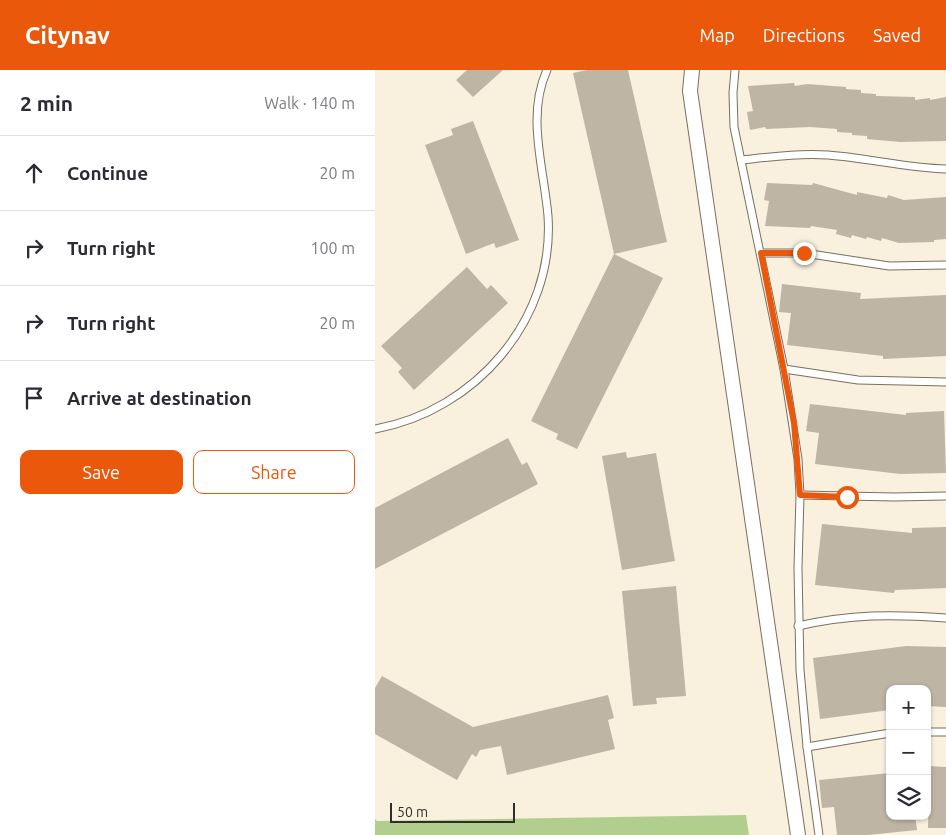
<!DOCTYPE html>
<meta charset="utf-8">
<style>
body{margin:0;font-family:Ubuntu,sans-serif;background:#f7f7f7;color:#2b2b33}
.controls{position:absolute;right:15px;bottom:15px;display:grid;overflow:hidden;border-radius:10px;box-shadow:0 1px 4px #0004}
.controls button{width:45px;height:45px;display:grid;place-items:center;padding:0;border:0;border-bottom:1px solid #e1e1e2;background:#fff;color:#2b2b33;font:25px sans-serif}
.scale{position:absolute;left:15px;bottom:12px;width:125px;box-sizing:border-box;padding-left:5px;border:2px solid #312e27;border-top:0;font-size:14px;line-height:18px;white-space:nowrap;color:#312e27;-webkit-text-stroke:4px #f9f0de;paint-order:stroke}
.stop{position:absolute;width:15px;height:15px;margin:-11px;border:4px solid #ea580c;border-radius:50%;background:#fff}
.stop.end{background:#ea580c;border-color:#fff;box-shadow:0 1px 5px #0008}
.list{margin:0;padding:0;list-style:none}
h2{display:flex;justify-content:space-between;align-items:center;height:65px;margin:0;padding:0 20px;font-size:21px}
h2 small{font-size:16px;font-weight:400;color:#7c7c81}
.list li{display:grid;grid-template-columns:32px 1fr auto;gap:15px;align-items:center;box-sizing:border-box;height:75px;padding:0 20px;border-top:1px solid #e1e1e2}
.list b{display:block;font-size:19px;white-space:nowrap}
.list em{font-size:16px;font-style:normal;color:#7c7c81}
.actions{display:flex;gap:10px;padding:15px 20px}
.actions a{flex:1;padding:11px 0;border:1px solid #ea580c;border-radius:10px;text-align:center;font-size:18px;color:#ea580c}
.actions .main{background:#ea580c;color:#fff}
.icon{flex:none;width:28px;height:28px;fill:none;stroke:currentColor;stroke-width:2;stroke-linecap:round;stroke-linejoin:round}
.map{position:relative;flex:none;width:571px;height:765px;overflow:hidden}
header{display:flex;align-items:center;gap:30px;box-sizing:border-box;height:70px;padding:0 25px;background:#ea580c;color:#fff}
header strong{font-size:24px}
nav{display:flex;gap:28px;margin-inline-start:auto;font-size:18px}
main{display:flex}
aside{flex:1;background:#fff}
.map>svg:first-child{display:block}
</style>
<header>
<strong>Citynav</strong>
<nav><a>Map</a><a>Directions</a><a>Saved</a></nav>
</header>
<main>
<aside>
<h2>2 min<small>Walk · 140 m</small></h2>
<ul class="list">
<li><svg class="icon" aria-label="ahead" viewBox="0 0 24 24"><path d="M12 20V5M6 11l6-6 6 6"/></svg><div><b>Continue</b></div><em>20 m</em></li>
<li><svg class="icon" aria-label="right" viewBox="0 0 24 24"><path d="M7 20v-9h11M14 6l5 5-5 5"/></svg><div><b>Turn right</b></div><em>100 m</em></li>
<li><svg class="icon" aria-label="right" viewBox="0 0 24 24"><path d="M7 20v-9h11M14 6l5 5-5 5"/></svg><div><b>Turn right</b></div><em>20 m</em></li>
<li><svg class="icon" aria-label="arrive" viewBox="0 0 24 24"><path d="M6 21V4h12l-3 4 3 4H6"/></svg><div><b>Arrive at destination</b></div></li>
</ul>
<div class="actions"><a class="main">Save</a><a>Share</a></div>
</aside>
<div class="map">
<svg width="571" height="765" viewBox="0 0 571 765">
<rect width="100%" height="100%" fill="#f9f0de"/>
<path fill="#b2ce8e" d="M371,745L374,765H0V749L2,751Z"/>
<g fill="#beb5a4">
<path d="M92,0H128L98,27L81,10Z"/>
<path d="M212,0H253L292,172L239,184L198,3Z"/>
<path d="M419,13L420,16L432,14L471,17V19L486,20V23L501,24V26L540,27V30L555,28V30L571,27V71L525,72L492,69V66L477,65V63L462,62V59L435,57L391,59L390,57L375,60L372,42L378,41L373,16Z"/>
<path d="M98,51L144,170L121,178L119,173L91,184L50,75L78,65L76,59Z"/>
<path d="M392,113L437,115L438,113L482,125V122L512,128L513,125L529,130L571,127V169L559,170V172L524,173L507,168L506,171L492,167L491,169L477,165L476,168L461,164L462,160L436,156L435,158L390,156L394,131L389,130Z"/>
<path d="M239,184L288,208L202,379L181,369L183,364L156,351Z"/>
<path d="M92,197L112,219L116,215L133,233L39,320L23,302L27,298L6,276Z"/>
<path d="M407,214L486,223L485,229L571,225V286L508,289V286L412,275L416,243L404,242Z"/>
<path d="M435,334L531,345V343L569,341L571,403L525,404L440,394L444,363L431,361Z"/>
<path d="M133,368L147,395L152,392L163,414L0,499V438Z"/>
<path d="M251,382L252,388L281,383L300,491L247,500L227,386Z"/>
<path d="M447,454L537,463V458L571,457V518L520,520L519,523L440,515Z"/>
<path d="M301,516L311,626L281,628L282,634L258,636L247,521Z"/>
<path d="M531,576L571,577V637L552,636V619H515V640L445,649L438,588Z"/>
<path d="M7,606L98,657L233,625L239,648L233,650L240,679L132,705L126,676L105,680L101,687L97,684L82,710L0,664V618Z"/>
<path d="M554,696L571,697V758H553Z"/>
<path d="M515,703V746H540L542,760L493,765H462L459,737L447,738L444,710Z"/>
</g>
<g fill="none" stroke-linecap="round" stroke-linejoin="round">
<defs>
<g id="lane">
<path d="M360,0L358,23L359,57L409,299L423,389L425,425L423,498L425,600L432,677L444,765"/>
<path d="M366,90C395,87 424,83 453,85C493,88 531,98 571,99"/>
<path d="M386,183H429L514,196L571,195"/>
<path d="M409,299L483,310L571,312"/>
<path d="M0,359C100,341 180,250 173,146C169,98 151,46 172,0"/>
<path d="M425,425L519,427L571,426"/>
<path d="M423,556C476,544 517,544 571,548"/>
<path d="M552,662H571"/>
<path d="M432,677L515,663"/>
</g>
<path id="street" d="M317,0L315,21L423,765"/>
</defs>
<use href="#lane" stroke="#787060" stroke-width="9"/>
<use href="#street" stroke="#787060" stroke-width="16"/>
<use href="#lane" stroke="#fff" stroke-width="7"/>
<use href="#street" stroke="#fff" stroke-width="14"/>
</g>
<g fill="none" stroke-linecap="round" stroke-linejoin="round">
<path stroke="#ea580c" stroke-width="6" d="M429,183H386L419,353L425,425L472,427"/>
</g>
</svg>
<div class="controls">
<button>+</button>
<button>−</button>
<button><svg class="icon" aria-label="layers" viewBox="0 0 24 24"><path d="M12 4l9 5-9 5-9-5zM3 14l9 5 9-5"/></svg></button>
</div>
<div class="scale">50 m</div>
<div class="stop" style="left:472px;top:427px"></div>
<div class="stop end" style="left:429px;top:183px"></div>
</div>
</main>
